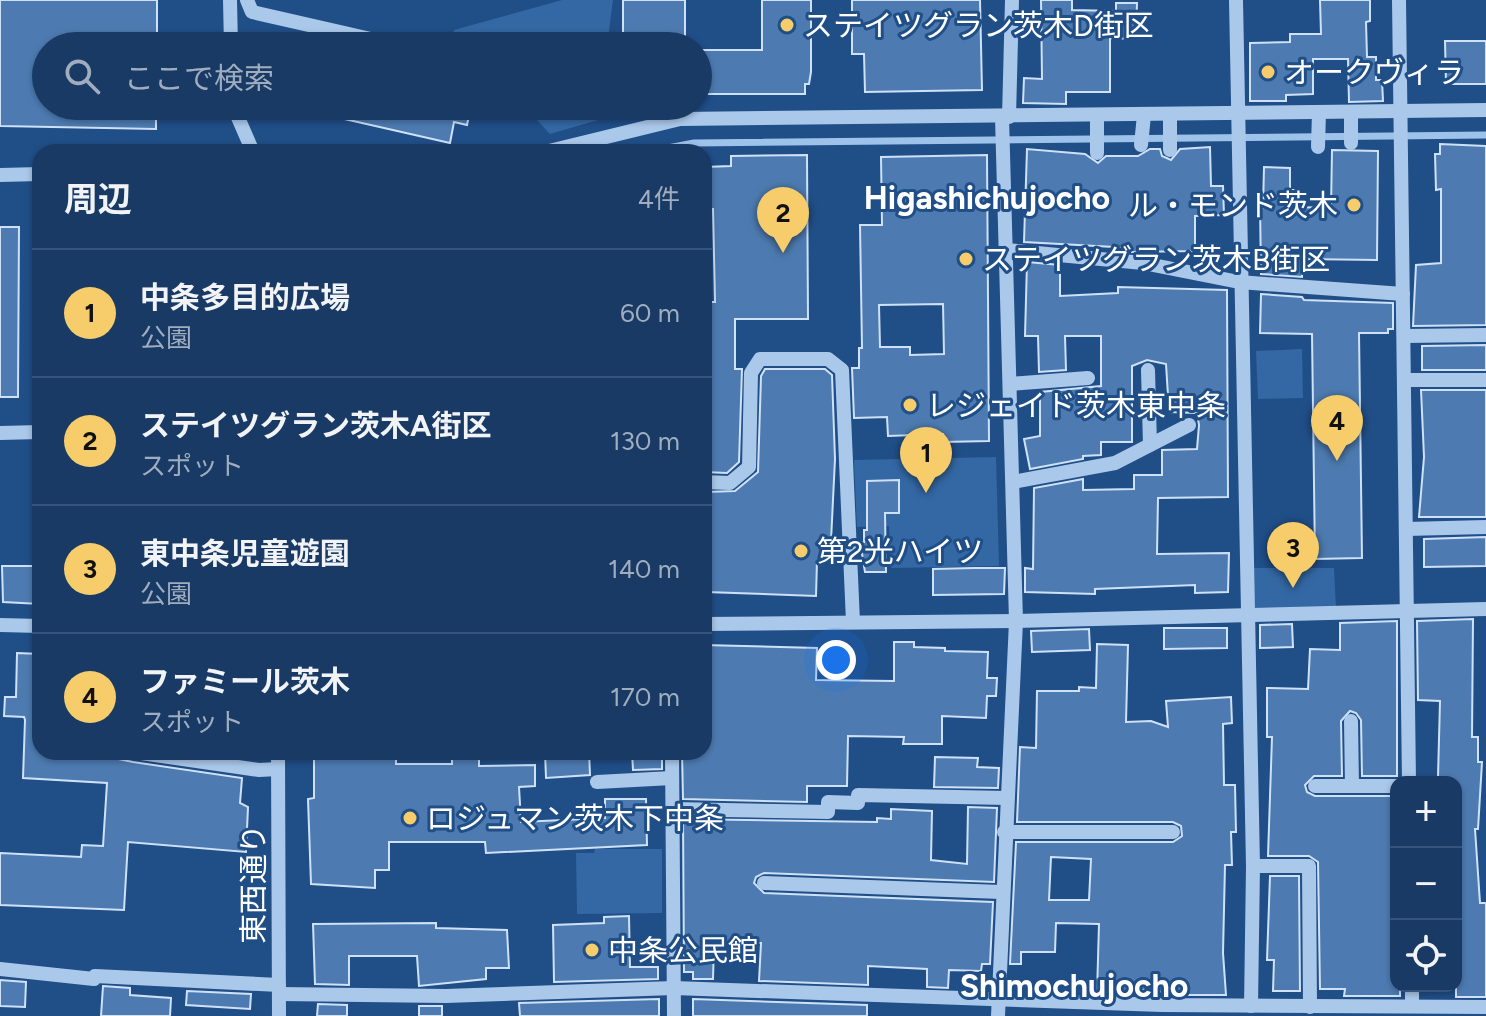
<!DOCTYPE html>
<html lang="ja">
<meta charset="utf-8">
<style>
body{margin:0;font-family:Figtree,"Noto Sans JP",sans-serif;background:#25456e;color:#f1f3f6}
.controls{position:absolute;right:24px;bottom:24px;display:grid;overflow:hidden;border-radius:16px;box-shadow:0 2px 6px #0004}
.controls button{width:72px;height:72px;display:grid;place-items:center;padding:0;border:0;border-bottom:2px solid #365479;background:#183a65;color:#f1f3f6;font:40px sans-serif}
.you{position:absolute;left:836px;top:660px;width:28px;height:28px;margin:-20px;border:6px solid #fff;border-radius:50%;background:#1a73e8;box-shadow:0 0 0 12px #1a73e833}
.badge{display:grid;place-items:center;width:52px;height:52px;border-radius:50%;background:#f7cd6b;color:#111;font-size:26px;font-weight:700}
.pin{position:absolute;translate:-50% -66px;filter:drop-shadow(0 2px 4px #0008)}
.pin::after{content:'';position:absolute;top:42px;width:28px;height:24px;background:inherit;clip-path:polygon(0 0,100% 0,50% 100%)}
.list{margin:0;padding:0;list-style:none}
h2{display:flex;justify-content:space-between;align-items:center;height:104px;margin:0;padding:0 32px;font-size:34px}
h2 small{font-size:26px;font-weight:400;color:#9fadbf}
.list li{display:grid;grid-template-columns:52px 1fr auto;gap:24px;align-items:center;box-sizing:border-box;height:128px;padding:0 32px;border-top:2px solid #365479}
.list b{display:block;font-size:30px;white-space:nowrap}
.list p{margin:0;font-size:26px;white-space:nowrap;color:#9fadbf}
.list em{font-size:26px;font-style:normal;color:#9fadbf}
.icon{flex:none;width:44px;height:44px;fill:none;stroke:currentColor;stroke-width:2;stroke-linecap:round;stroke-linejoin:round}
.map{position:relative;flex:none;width:1486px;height:1016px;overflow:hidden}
.search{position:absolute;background:#183a65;box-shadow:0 2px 6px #0004;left:32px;top:32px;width:680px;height:88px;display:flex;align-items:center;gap:20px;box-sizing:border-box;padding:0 28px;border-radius:44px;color:#9fadbf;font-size:30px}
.panel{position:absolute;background:#183a65;box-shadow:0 2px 6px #0004;left:32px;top:144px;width:680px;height:616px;border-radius:24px}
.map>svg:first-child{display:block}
</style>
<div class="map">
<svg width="1486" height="1016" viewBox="0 0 1486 1016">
<rect width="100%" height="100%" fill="#204e87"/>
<g fill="#3468a4">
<path d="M562,0H613L607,46H452L454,30Z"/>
<path d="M524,106H600L598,120L550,134Z"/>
<path d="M1302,349L1303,398L1258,399L1256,351Z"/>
<path d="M996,457L999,566L891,568L889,526L857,527L854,460Z"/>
<path d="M1251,568H1334L1336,608L1252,609Z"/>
<path d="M595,849H662V913L577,914L576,853H594Z"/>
</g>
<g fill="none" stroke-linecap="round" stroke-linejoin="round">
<path stroke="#9ec3eb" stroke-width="7" d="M647,152L694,143L1486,135"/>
</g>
<g fill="#4d7bb1" stroke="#cee1f8" stroke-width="2" fill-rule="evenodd">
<path d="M0,0H157V46H46V106H156V129L0,126Z"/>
<rect x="623" y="0" width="62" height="46"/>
<path d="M762,0H811V72L809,84H805V94H698V50H762Z"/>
<path d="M852,0H980L982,90L865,92L864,54H852Z"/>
<path d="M1041,0H1072V10L1116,11V3H1137L1136,39L1110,38V92H1066V104L1023,103L1024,78L1042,79Z"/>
<path d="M1320,0H1370V21L1366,22L1367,57H1376V80H1382L1383,101L1349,102L1348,59H1313V94L1286,95V101H1250V43L1290,42V34H1321Z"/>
<path d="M1445,41H1486V84H1446Z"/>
<path d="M319,106H471L467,125L454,122L450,143L318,113Z"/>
<path d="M1440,144L1486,146V325L1413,326L1416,265L1441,263V189L1436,190L1435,154H1440Z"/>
<path d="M1210,147L1211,186H1223L1224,215L1195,216V251L1132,252V248L1024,242L1027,149L1085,154L1098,163L1106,156H1138L1150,149H1160L1162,156L1171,160L1180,149Z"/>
<path d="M1332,150L1378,151L1377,260L1303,259L1302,277L1261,274L1260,206L1263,207L1264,167L1290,168V190H1298V207L1331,208Z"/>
<path d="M807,155L808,319H735V369H742L739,462L727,473L704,472V302H715L713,209H704V167L731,166V156Z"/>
<path d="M987,155L989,441L943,442V434L888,436L887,417L854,418L852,368H859V348H862L860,225H882L881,157ZM943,304L944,354L910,355V347H880L879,305Z"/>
<path d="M0,227H19L18,397H0Z"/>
<path d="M1027,262L1060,265V296L1118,293V287L1227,290L1228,497L1158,498L1157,554L1229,553L1228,592L1195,593V585L1095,589V594L1025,592V568L1033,569L1034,488L1083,479V490L1134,489V475H1162V450L1197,449L1199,425L1197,413L1169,412L1166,364L1147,360L1132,366V442H1101V455L1083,456V459L1030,469L1024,439L1040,436V392L1101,386V336H1065L1066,370L1039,372L1038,336H1025Z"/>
<path d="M1261,294L1302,297L1304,300L1393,303V329H1388V333H1359L1362,558L1315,559L1312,334L1260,333Z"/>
<path d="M1486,345V370H1422V346Z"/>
<path d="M765,369H825L832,375L835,459L831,541H839L840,561H817L816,596L706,592L704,492L735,491L758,472L761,376Z"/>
<path d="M1421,390H1486V517H1419L1424,457Z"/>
<path d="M899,480V513H885L886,572H865L860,542H864V530H867V481Z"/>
<path d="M1486,537V566L1424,567V539Z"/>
<path d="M2,566H40V604L3,602Z"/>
<path d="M974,568H1005L1004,594L933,595V569Z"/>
<path d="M1473,619L1472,737H1478V762H1482L1478,829H1475L1480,903H1486V997H1456V782H1441L1438,777L1440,701L1418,700L1417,621Z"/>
<path d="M1397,621V776H1362L1361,720L1356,713L1350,711L1341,721L1342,776H1314L1305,785L1307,792L1315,796H1396V986H1400V996H1344L1345,989H1320L1318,862L1309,856H1268L1272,737H1267V688L1308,689L1310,649L1340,650V623Z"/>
<path d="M1292,624L1293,647L1260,648V625Z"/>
<path d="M1164,628H1227V648L1164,649Z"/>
<path d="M1089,629L1090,650L1032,652L1031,631Z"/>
<path d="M894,642H914V647L945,648V651L988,652L987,678H997L996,696H987L986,718L942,716V744H903L904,737L848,736L847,786H807V802L683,799L682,752H704V645L817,648L816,680L894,681Z"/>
<path d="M1097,644L1128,645L1126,722L1151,721L1168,727L1166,701L1231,697L1232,723L1223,724L1224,785H1235L1236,832H1231L1232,865H1225L1223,953L1226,995H1166V992L1128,989V994L1097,993L1099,924L1056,923L1055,952H1021V964H1010L1016,842H1173L1182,836L1181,826L1173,822H1017L1020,747L1036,748L1037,691H1079V687L1096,688ZM1051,857L1091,859L1089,900H1049Z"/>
<path d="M17,653L40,654V752L118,756V759L133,762L242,778L240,803L248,807L246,852L128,842L124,910L0,905V853L81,857L82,845L103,846L107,783L23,778L25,720L24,717L4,716L5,697H16Z"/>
<path d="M314,752H396V764H452V758H479V766L535,765V786L519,787L521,822L605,818V799H646L647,845L486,853L485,842H389V870H375V888L311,884L308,799L314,798Z"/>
<path d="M545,752H589L590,775L546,778Z"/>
<path d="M632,752H662V769L633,770Z"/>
<path d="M935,757L978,758L977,767L999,768L998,788L934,787Z"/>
<path d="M968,807L997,808L994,882L764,873L756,877L754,883L764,893L993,902L990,964H982L981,971L949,970L948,988L927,987V969L868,966V985L759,981L761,943H714L713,979H693V972H684L683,819L877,822V818L891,819V809L932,811L931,860L967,864Z"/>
<path d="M1270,876H1299L1300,991H1273L1274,960H1267Z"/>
<path d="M629,916L630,967H658V979L554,982L553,925L604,923V917Z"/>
<path d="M436,923V928L507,930L509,968H486V979L419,986L417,956H349V985L315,984L313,924Z"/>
<path d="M0,980L26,982L25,1007L0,1006Z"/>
<path d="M103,986L130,988V995L171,998L170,1016H101Z"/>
<path d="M187,991L251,994L250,1009L186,1005Z"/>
<path d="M659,999V1016H520L519,1003Z"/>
<path d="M693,999L867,1005V1016H693Z"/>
<path d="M318,1004L347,1005V1016H317Z"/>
<rect x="419" y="1006" width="23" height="10"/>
</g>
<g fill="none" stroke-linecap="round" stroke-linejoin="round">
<g stroke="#aac8ea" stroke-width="14">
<path d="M230,0L231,46"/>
<path d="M247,0L252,12L397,45"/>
<path d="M1236,0L1253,866L1251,1006"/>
<path d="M1399,0L1409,782"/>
<path d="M233,106L253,152"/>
<path d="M1097,116V153"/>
<path d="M1009,117L1012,0"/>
<path d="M1351,143V112"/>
<path d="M1141,145L1144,115"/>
<path d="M1318,147L1319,112"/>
<path d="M1170,150V115"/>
<path d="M302,152H321"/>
<path d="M545,152L680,119L1486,110"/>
<path d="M0,175L40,174"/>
<path d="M1006,250L1143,263L1239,282L1403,294"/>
<path d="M1404,336L1486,335"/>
<path d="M1148,370L1150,445"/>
<path d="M1404,380H1486"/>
<path d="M1010,384L1088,378"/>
<path d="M0,433L40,432"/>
<path d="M704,482L730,483L749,467L751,373L760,359H828L842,370L853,622"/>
<path d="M1013,482L1115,463L1189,425"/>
<path d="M1406,529L1486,527"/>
<path d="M704,624L1016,621L1486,609"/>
<path d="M0,625L40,626"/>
<path d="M1351,721L1352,786"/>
<path d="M134,752L259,770L278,769"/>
<path d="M278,752L279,1016"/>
<path d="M672,752L674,1016"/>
<path d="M597,782L672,778"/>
<path d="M1315,786H1396"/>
<path d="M673,809L828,812V802L858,803V795L1007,798"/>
<path d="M1004,832H1173"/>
<path d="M1253,866H1309L1310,1007"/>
<path d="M764,883L1001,892"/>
<path d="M0,969L94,979L95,976L279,985"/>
<path d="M1412,986V1005"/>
<path d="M279,994L446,996L674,988L1162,1005L1486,1007"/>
<path d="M998,1016L1016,621L1002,117"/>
</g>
</g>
<g fill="#f7cd6b" stroke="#204e87" stroke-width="3">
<circle cx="787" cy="25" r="8"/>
<circle cx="1268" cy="72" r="8"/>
<circle cx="1354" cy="205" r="8"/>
<circle cx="966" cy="259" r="8"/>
<circle cx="910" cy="405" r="8"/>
<circle cx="801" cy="551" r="8"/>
<circle cx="410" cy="818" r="8"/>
<circle cx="592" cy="950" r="8"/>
</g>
<g text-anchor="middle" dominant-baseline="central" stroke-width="6" stroke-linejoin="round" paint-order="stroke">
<g font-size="30" fill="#fff" stroke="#204e87" text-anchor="start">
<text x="803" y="25">ステイツグラン茨木D街区</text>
<text x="1284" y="72">オークヴィラ</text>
<text x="1338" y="205" text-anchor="end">ル・モンド茨木</text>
<text x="982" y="259">ステイツグラン茨木B街区</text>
<text x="926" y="405">レジェイド茨木東中条</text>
<text x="817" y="551">第2光ハイツ</text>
<text x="426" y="818">ロジュマン茨木下中条</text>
<text x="608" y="950">中条公民館</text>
</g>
<g font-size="30" fill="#fff" stroke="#204e87">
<text transform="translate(253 884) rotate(-90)">東西通り</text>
</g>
<g font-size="32" font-weight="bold" fill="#fff" stroke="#204e87">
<text x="987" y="198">Higashichujocho</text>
<text x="1074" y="986">Shimochujocho</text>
</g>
</g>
</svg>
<div class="controls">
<button>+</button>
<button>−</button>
<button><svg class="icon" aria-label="locate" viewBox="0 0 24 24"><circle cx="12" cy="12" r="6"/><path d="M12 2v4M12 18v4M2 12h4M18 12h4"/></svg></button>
</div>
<div class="you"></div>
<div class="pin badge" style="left:926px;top:493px">1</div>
<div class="pin badge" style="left:783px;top:253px">2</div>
<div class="pin badge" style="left:1293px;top:588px">3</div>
<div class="pin badge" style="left:1337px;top:461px">4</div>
<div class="search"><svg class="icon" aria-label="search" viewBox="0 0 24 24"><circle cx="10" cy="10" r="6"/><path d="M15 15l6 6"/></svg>ここで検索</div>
<section class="panel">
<h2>周辺<small>4件</small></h2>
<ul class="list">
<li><span class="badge">1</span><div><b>中条多目的広場</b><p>公園</p></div><em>60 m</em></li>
<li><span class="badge">2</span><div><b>ステイツグラン茨木A街区</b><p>スポット</p></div><em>130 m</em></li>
<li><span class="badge">3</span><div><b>東中条児童遊園</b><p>公園</p></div><em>140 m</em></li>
<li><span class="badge">4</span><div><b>ファミール茨木</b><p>スポット</p></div><em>170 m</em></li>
</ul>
</section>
</div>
